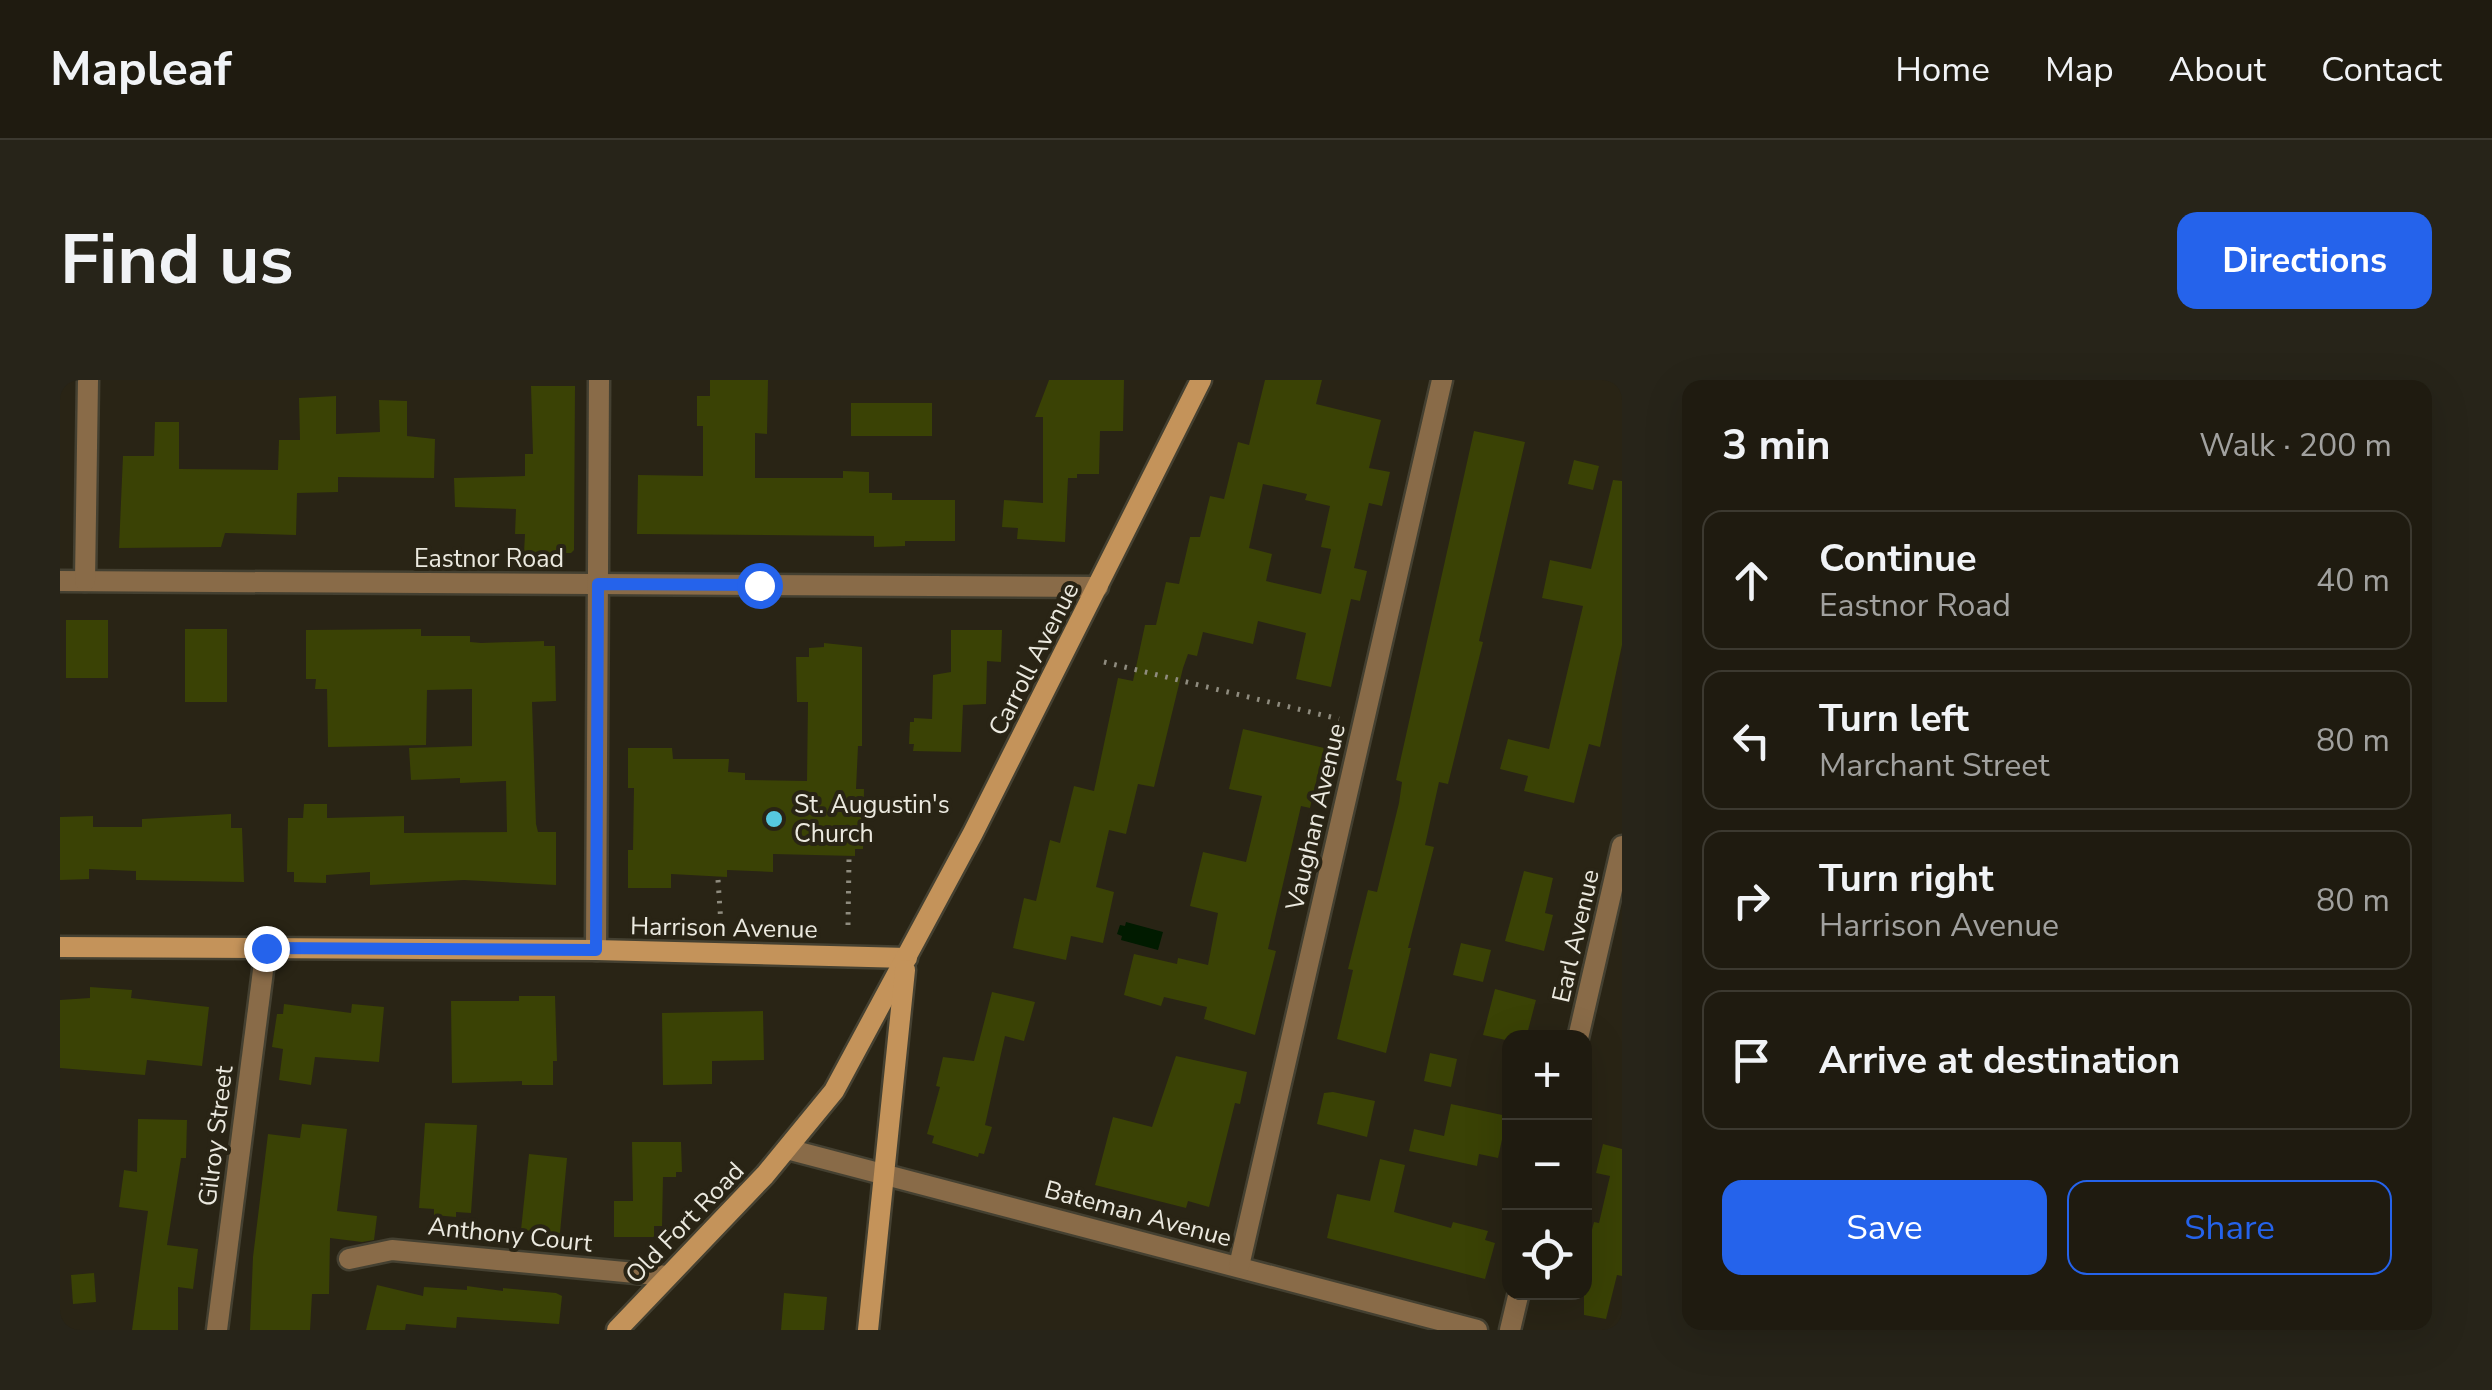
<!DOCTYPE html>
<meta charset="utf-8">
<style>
body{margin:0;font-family:"Nunito Sans",sans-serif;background:#272419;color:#f1f3f6}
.controls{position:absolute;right:30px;bottom:30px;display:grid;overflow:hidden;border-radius:20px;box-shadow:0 10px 40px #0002}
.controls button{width:90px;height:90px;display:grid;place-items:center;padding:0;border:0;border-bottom:2px solid #3c3930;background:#1f1b10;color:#f1f3f6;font:50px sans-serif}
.stop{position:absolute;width:30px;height:30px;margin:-22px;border:8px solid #2563eb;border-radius:50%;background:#fff}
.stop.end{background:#2563eb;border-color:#fff;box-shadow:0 2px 10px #0008}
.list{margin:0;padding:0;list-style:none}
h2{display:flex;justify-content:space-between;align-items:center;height:130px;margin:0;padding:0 40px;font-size:42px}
h2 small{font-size:32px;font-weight:400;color:#a1a19f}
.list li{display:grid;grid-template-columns:65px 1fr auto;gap:30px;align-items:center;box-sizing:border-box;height:140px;margin:0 20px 20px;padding:0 20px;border:2px solid #3c3930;border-radius:20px}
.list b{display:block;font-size:38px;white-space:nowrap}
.list p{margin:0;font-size:32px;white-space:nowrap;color:#a1a19f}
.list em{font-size:32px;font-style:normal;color:#a1a19f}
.actions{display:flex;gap:20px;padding:30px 40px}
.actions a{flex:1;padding:22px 0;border:2px solid #2563eb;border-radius:20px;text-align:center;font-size:35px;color:#2563eb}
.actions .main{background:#2563eb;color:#fff}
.icon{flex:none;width:55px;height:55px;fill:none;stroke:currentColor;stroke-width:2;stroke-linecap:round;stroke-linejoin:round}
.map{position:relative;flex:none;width:1562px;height:950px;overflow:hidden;border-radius:20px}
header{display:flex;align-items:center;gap:60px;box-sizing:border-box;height:140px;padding:0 50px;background:#1f1b10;border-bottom:2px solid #3c3930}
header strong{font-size:48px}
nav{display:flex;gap:55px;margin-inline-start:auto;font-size:35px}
.intro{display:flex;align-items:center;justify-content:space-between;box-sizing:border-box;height:240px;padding:0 60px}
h1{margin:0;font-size:70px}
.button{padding:25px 45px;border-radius:20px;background:#2563eb;color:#fff;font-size:35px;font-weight:700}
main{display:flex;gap:60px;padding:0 60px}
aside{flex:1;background:#1f1b10;border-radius:20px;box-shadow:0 10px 40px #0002}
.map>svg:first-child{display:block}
</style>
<header>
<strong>Mapleaf</strong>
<nav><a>Home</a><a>Map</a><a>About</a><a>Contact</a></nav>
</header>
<div class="intro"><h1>Find us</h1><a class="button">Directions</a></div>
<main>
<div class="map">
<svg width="1562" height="950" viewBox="0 0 1562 950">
<rect width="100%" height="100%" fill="#292415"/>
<path fill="#011b00" d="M1066,542L1103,552L1098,570L1061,560L1062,556L1057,554L1060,545L1065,546Z"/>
<g fill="#3a4205" fill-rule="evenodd">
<path d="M650,0H708L707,54L695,53V98H783V91L809,92V113H832V120H895V161H845V166L814,167V156L577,154L578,95L643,96V46H637V16H650Z"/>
<path d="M989,0H1064L1063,51H1040L1039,94H1017V98H1008L1005,162L957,159L958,148L942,147L944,120L983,123V37H975Z"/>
<path d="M1205,0H1262L1256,24L1321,40L1309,88L1330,92L1322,126L1309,123L1294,188L1307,191L1300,221L1291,219L1271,307L1236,299L1246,253L1198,241L1193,264L1143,252L1137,276L1128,274L1123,288L1094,407L1078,404L1066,454L1049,450L1036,507L1054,512L1043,563L1011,556L1006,580L953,568L964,518L976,521L990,460L1000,463L1014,406L1034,411L1058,298L1073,301L1085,245H1096L1106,202L1119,204L1130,157H1140L1150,116L1164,119L1178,62L1189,65ZM1203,104L1247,114L1245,120L1270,126L1261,167L1271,169L1261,214L1206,201L1212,174L1189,168Z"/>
<path d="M471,6H515L514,170L511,173H464L465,154H455L456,129L395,127L394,98L465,96V74H473Z"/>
<path d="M276,16V54L320,52L319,20L347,21V56L375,59L374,98L278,97V112L237,113L236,155L165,153L161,167L59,168L63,76H94L95,42H119V89L218,90L219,60H240L239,18Z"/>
<rect x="791" y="23" width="81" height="33"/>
<path d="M1414,51L1465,62L1419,261L1423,262L1388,404L1379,402L1365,465L1374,467L1348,568H1351L1326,673L1277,659L1293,590L1288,589L1308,510L1317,512L1339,423L1342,402L1336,400Z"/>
<path d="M1514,80L1539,86L1533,110L1508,104Z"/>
<path d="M1553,100L1562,101V265L1540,367L1529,364L1514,423L1464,411L1468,396L1440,389L1448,359L1489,369L1523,226L1482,218L1490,180L1531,189Z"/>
<rect x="6" y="240" width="42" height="58"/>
<rect x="125" y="249" width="42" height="73"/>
<path d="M361,249V256H410V262L421,263L484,261V266H495L496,321L472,322L476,444L478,452H496V505L404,500L310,505V492L266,495V503L234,502V492H227L228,438H243L244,424H267V438L344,436V453L447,452L446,401L400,403V398L351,400L349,368L412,366V309L367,310L366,365L268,367L267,309H255L256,299H246V250Z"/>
<path d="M891,250H942L941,282L927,281L926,324L903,325L901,372L853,371L854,364H849L850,342H854V338L872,339L873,295L891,292Z"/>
<path d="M764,263L802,267V366H798L796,409H804L803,469H795V476L713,474V492L667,490V497L611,494V508H568V470H573L574,408H568V368H612L613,379H669L668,392L685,393V400L747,401L748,322H737L736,277H749V268L764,267Z"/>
<path d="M1183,349L1264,368L1250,428L1241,426L1208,569L1216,571L1195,655L1144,639L1147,627L1104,617L1101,626L1064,615L1074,574L1117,584L1118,578L1148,585L1158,533L1130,526L1143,472L1186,482L1202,416L1169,409Z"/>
<path d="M171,434V448H182L184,502L76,500V491L29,489V499L0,500V437L33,436V447H82V439Z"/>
<path d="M1464,491L1493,498L1485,533L1493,535L1484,571L1445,561Z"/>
<path d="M1401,563L1431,570L1423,602L1393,595Z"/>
<path d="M30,607L72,610L71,618L149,627L142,686L87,680L85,695L0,688V620L30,618Z"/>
<path d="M1435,609L1476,620L1466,658H1450V661L1423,655Z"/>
<path d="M932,612L975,622L964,661L945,656L925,745L932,747L924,774L919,773L918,777L872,763L874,756L867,754L880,707L876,706L883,677L914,681Z"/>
<path d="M459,616H495L497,681H493V705H462V701L392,703L391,621H459Z"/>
<path d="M224,624L291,633L292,624L324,627L319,682L255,677L251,705L219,700L223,669L212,667L217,634H223Z"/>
<path d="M703,631L704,680L652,681V704L603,705L602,633Z"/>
<path d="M1370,673L1397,679L1391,707L1364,701Z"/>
<path d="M1116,676L1187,692L1180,724L1175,723L1149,827L1128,821L1126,828L1035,805L1053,737L1092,747Z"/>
<path d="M1273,712L1315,721L1307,757L1257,744L1264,713Z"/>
<path d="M1391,724L1447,736L1438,778L1419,774L1417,786L1349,771L1354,749L1384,756Z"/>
<path d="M78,739L127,740L126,778H121L107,865L138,869L133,909L118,907V950H72L88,831L59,827L64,790L77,792Z"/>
<path d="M365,743L417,745L411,833L396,832V837L374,835V829L359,828Z"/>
<path d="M242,744L287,749L277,831L317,836L314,860L302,862L270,858L269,914H252L250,950H190L193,877L208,754L240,758Z"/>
<path d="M572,762H621L622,792H616V797H603L602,846H594V857H554V821H573Z"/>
<path d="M1543,764L1562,769V896L1557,895L1546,939L1524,935V880L1534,842L1539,843L1550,796L1536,793Z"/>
<path d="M469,774L507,778L500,853L461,850Z"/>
<path d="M1320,779L1345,785L1334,832L1391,848L1393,842L1428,851L1425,860L1435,863L1425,899L1267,858L1277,814L1310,821Z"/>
<path d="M34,893L36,922L13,924L11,895Z"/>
<path d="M317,905L363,916L364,907L407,910V906L443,911V908L496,913L502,916L499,944L397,937L396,948L346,944L345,950H306Z"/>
<path d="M724,913L767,917L764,950H721Z"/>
</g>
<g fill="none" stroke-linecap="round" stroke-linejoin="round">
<defs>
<g id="street">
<path d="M0,201L1038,207"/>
<path d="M25,201L28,0"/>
<path d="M536,570L539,0"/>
<path d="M1518,658L1562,466"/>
<path d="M727,769L1417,950"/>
<path d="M289,879L332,870L607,896"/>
<path d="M1179,886L1382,0"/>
<path d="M157,950L206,567"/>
<path d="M1450,950L1459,912"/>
</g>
<g id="secondary">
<path d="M0,567L536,570L847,578"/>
<path d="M557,950L705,795L774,711L913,453L1141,0"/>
<path d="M808,950L845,590"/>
</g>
</defs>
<use href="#street" stroke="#444031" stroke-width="25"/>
<use href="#secondary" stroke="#444031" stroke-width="25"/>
<g stroke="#8f8c7f" stroke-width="5" stroke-dasharray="2.5 8" stroke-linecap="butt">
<path d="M1044,282L1279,339"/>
<path d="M658,500L661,544"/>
<path d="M788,545L789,479"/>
</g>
<use href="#street" stroke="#896b48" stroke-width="20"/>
<use href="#secondary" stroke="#c4935a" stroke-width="20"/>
</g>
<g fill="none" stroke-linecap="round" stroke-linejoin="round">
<path stroke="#2563eb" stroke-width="12" d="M206,568L536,570L538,204L699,205"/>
</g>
<circle fill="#56c9e0" stroke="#292415" stroke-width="4" cx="714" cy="439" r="10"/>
<g text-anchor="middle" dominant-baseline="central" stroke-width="8" stroke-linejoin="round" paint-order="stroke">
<g font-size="25" fill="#ebe9df" stroke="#292415">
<text x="429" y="179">Eastnor Road</text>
<text transform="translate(974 279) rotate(-63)">Carroll Avenue</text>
<text transform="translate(1256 437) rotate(-77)">Vaughan Avenue</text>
<text transform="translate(664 548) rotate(1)">Harrison Avenue</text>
<text transform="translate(1516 556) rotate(-77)">Earl Avenue</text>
<text transform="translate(156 756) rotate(-83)">Gilroy Street</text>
<text transform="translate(1078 834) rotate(15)">Bateman Avenue</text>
<text transform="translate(625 843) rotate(-46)">Old Fort Road</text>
<text transform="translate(450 855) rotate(6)">Anthony Court</text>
</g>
<g font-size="25" fill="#ebe9df" stroke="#292415" text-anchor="start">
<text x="734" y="425">St. Augustin's<tspan x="734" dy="29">Church</tspan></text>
</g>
</g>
</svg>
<div class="controls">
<button>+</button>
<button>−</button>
<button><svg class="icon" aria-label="locate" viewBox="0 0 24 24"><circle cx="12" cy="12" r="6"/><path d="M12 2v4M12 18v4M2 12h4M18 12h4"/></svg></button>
</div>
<div class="stop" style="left:699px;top:205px"></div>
<div class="stop end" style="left:206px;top:568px"></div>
</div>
<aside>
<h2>3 min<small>Walk · 200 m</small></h2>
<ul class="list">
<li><svg class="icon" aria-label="ahead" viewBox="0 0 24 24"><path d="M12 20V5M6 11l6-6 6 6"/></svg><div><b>Continue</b><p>Eastnor Road</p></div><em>40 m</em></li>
<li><svg class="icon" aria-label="left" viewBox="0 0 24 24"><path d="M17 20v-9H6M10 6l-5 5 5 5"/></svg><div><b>Turn left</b><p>Marchant Street</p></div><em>80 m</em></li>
<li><svg class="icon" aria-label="right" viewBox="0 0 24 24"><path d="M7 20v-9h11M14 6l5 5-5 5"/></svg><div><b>Turn right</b><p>Harrison Avenue</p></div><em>80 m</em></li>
<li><svg class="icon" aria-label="arrive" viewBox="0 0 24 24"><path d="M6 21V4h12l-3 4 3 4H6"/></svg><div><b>Arrive at destination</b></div></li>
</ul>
<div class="actions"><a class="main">Save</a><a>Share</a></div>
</aside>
</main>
